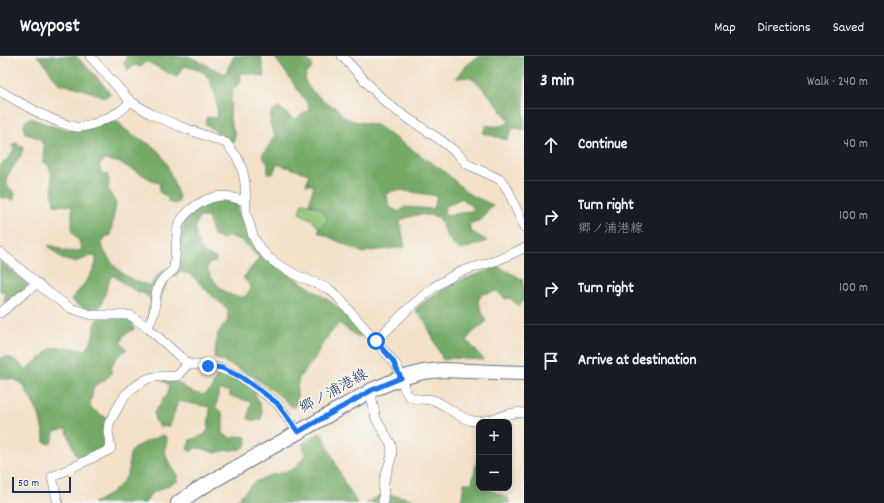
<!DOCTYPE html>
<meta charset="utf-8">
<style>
body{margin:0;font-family:Dekko,"Klee One",sans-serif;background:#242831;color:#f1f3f6}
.controls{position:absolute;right:12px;bottom:12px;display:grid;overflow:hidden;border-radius:8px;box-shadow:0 2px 6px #0003}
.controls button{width:36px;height:36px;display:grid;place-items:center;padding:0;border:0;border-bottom:1px solid #363941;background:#171b24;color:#f1f3f6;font:20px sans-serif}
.scale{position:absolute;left:12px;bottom:10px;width:59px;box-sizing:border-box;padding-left:4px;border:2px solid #1b2f5e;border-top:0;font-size:11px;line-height:14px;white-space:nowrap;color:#1b2f5e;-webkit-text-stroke:3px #f6f6f2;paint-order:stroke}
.stop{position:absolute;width:12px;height:12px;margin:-9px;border:3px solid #1a73e8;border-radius:50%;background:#fff}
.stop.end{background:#1a73e8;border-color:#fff;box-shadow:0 1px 4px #0008}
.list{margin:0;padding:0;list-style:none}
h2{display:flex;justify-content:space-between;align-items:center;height:52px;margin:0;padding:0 16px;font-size:17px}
h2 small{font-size:13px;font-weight:400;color:#9ea1a6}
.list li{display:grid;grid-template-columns:26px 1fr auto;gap:12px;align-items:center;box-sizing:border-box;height:72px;padding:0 16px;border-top:1px solid #363941}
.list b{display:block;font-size:15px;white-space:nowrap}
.list p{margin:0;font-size:13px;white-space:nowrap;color:#9ea1a6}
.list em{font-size:13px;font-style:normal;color:#9ea1a6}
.icon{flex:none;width:22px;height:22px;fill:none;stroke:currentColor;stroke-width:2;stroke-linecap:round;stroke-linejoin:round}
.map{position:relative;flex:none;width:524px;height:447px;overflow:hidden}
header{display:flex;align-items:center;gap:24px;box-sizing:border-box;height:56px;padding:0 20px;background:#171b24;border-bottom:1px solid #363941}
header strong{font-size:19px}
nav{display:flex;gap:22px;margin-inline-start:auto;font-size:14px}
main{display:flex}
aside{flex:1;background:#171b24}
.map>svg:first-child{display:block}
</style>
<header>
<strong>Waypost</strong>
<nav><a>Map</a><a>Directions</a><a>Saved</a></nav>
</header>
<main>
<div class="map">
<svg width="524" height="447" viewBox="0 0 524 447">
<rect width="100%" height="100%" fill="#f6f6f2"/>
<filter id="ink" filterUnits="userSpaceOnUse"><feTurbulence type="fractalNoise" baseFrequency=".025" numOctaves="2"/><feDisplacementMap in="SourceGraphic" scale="8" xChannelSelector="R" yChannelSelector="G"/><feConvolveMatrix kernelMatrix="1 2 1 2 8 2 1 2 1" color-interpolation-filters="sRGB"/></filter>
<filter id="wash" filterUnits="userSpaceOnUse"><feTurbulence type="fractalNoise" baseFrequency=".012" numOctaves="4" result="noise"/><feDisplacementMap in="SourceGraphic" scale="16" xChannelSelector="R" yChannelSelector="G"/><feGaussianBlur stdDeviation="0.9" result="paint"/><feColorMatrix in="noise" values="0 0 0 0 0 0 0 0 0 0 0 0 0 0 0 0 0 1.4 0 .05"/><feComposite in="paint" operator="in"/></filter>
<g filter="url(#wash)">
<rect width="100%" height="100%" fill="#f3e1c8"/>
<path fill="#92c475" stroke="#567a6a" d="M302,147C313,148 325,152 327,164L319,172L311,163L299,157Z"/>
<g fill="#75aa66" stroke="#486c62" fill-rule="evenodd">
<path d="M37,0H76L94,18L111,38L105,41L76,31L59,28L41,3Z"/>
<path d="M126,0H188L225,18L234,0H261L264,21C254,20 251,16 240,18L241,24L233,34L231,45L230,64L235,78L233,87L205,68L207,61L218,62C217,49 214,21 201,15C196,13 190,12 185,10L176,21L146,5L141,11L135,9L129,15L123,7L126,4Z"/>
<path d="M274,0H304L312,8L311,13L306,17L305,25L309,32L327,48L335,51L345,62L354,65L376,69L445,116L469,138L493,149L481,164L469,168L471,175L487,185L461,194C447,185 445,176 439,161C423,158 414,157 400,165L405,191L370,195L363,197L318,176L319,172L327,164C326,156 317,149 309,148L314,129H306L309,118L277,108L273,118L268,117V108L262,100L275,80L270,68L271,57L279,51L294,64L309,54L308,48ZM400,134L437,140L434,153L405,151L399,156L391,152L388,147L387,138L392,135ZM462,142L475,154L446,160L444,155L445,151Z"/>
<path d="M479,0H524V74L513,71L507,84L483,77L487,69C494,71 504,71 509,66C503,55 482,29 472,23C468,20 461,22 456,22L467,9Z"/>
<path d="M29,62C44,66 57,74 73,74C86,74 98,65 111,64C119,63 121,70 126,74C135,81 151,87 159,96C169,107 173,127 179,141L180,145L174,148L168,145V141L159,136L160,128L118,106L105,104L99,109L101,117L107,118L109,125L108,133L116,148L110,180H106L101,189C114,213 124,223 151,230C156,217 164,212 177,211C180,198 179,183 183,170C187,157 215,140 229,144C232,145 235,147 238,149L239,158L253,187L295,222L333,247L358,270L363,279L358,281L339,267L324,285L315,302L299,322L297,333V346L293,352C271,330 243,313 214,302L218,277L228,264V253L211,239L190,218L179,216L176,220H170L158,248L148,264L149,255L151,247L150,243L145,238L136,235L121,225L113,219C104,229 107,246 95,255L82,251L71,244C79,233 98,215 96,201C91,199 88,201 84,203C67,210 60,201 48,190C57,189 58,193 65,195C71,196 77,195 82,194L79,185L72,176V150L54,149L51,115L46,106L43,107L44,91L40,83L25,77L24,68ZM200,161H208L214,181L223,183L229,180L241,184L259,202L243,222L249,228L250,235L244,241C226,242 213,227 207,212L209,207L215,206L216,202L203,197C198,186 190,171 200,161Z"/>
<path d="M17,87L23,91L21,99L7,120V130L15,137L14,144L0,141V110L10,100L14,94L12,88Z"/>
<path d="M0,204L29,229L7,247L4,245L5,235H0Z"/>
<path d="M499,211L522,223L524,236L522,247L518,250L510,242L505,243L497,235L482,238L478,245L486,266L472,277L467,284L484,304L453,302L443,304L426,267L415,254C437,232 469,220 499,211Z"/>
<path d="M99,262H129L132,266L134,273L123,280L121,287L127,293L117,301L112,309L111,318L105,324L94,330L90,347L91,353L107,362L106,390L82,401H77L66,373L54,376L53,385L50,388L45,386L39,358L22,327L13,323H0V302C11,298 18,307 26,313L45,299L49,293L59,291L87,294L93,280L96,264Z"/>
<path d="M224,316L254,334L262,356L261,363L255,365L248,363L251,346L230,340L229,335L219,334L216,351L223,359V378L231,382L240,380L246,381L247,388L241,393L222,395L215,397L201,392H195L191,396L187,393L190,384L204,379L208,374L210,351L178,345L170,370L160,371L155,365L154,356L161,348L163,343L167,340L169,331L167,327L162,325C172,320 182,330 191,335C194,337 199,338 203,339L211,334L218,317Z"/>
<path d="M321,376L344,426L357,447H234L253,427L270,419L285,416L295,412L306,398L302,388Z"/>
<path d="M162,379L166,381L167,386L164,394L169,407L177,418L178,425L152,437L145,447H93C105,442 126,428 129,414C130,409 128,403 130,398C136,386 152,385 162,379Z"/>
<path d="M479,395V432H484L507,441L510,447H461L464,427H472Z"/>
<path d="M379,440C395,440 404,438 419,447H366Z"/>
</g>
</g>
<g filter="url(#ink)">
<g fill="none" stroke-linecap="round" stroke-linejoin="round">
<defs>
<g id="street">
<path d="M90,0L130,45L151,58L179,70L226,87L237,101L242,112L245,127L246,156L253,180L259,191L269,202L280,210L296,219L329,233L338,241C351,256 364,271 376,286C383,293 390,301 396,309C402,318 401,332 409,340C416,345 425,342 433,344C448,349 457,362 473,365C491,368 507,354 524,357"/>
<path d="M342,0L381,42L397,55L442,85L458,98L467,108L499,123L503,127L508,134L524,171"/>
<path d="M0,35C19,46 55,68 76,71C85,72 97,67 105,63C116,58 123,55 130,45"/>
<path d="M0,196L45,234L70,252L92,259H130L147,271L188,308L208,310L222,313L241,321L277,347L298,376"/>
<path d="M0,257L37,227"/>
<path d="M147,271C159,255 152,244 159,229C162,222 169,218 174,213L178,170C185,154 206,140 224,140C231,140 238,144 245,144"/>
<path d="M376,285L409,252L434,231L459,216L498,204L524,192"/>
<path d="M372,334V344L376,363L391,388L392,399L384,425L383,447"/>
<path d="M58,447L52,421L109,394L111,392L108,376L109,367L125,339L134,331L147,323L154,321L177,320L188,308"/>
</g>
<path id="primary" d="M178,447L197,434L372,334L401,322L423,316L442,314L524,317"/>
</defs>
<use href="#street" stroke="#676d83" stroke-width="10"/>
<use href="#primary" stroke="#676d83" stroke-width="16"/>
<use href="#street" stroke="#fff" stroke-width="9"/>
<use href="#primary" stroke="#fff" stroke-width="14"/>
</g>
</g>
<g fill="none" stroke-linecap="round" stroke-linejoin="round" filter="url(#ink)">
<path stroke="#1a73e8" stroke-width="5" d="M208,310L222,312L241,321L261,335L277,347L298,376L372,334L401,322L393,305L376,285"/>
</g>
<g text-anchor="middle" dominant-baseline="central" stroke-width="3.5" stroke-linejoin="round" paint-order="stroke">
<g font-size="15" fill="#1b2f5e" stroke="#f6f6f2">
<text transform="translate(334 336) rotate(-29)">郷ノ浦港線</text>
</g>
</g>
</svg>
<div class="controls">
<button>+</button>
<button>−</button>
</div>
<div class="scale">50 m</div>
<div class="stop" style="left:376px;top:285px"></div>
<div class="stop end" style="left:208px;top:310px"></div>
</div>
<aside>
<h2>3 min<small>Walk · 240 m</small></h2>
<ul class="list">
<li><svg class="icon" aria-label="ahead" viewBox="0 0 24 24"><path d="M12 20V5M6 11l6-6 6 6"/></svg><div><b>Continue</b></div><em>40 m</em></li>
<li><svg class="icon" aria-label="right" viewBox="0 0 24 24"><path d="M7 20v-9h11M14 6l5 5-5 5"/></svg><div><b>Turn right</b><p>郷ノ浦港線</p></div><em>100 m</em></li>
<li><svg class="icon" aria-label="right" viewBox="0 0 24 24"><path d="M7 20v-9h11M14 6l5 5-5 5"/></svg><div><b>Turn right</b></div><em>100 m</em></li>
<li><svg class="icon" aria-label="arrive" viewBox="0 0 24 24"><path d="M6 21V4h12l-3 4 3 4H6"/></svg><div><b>Arrive at destination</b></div></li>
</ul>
</aside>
</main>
